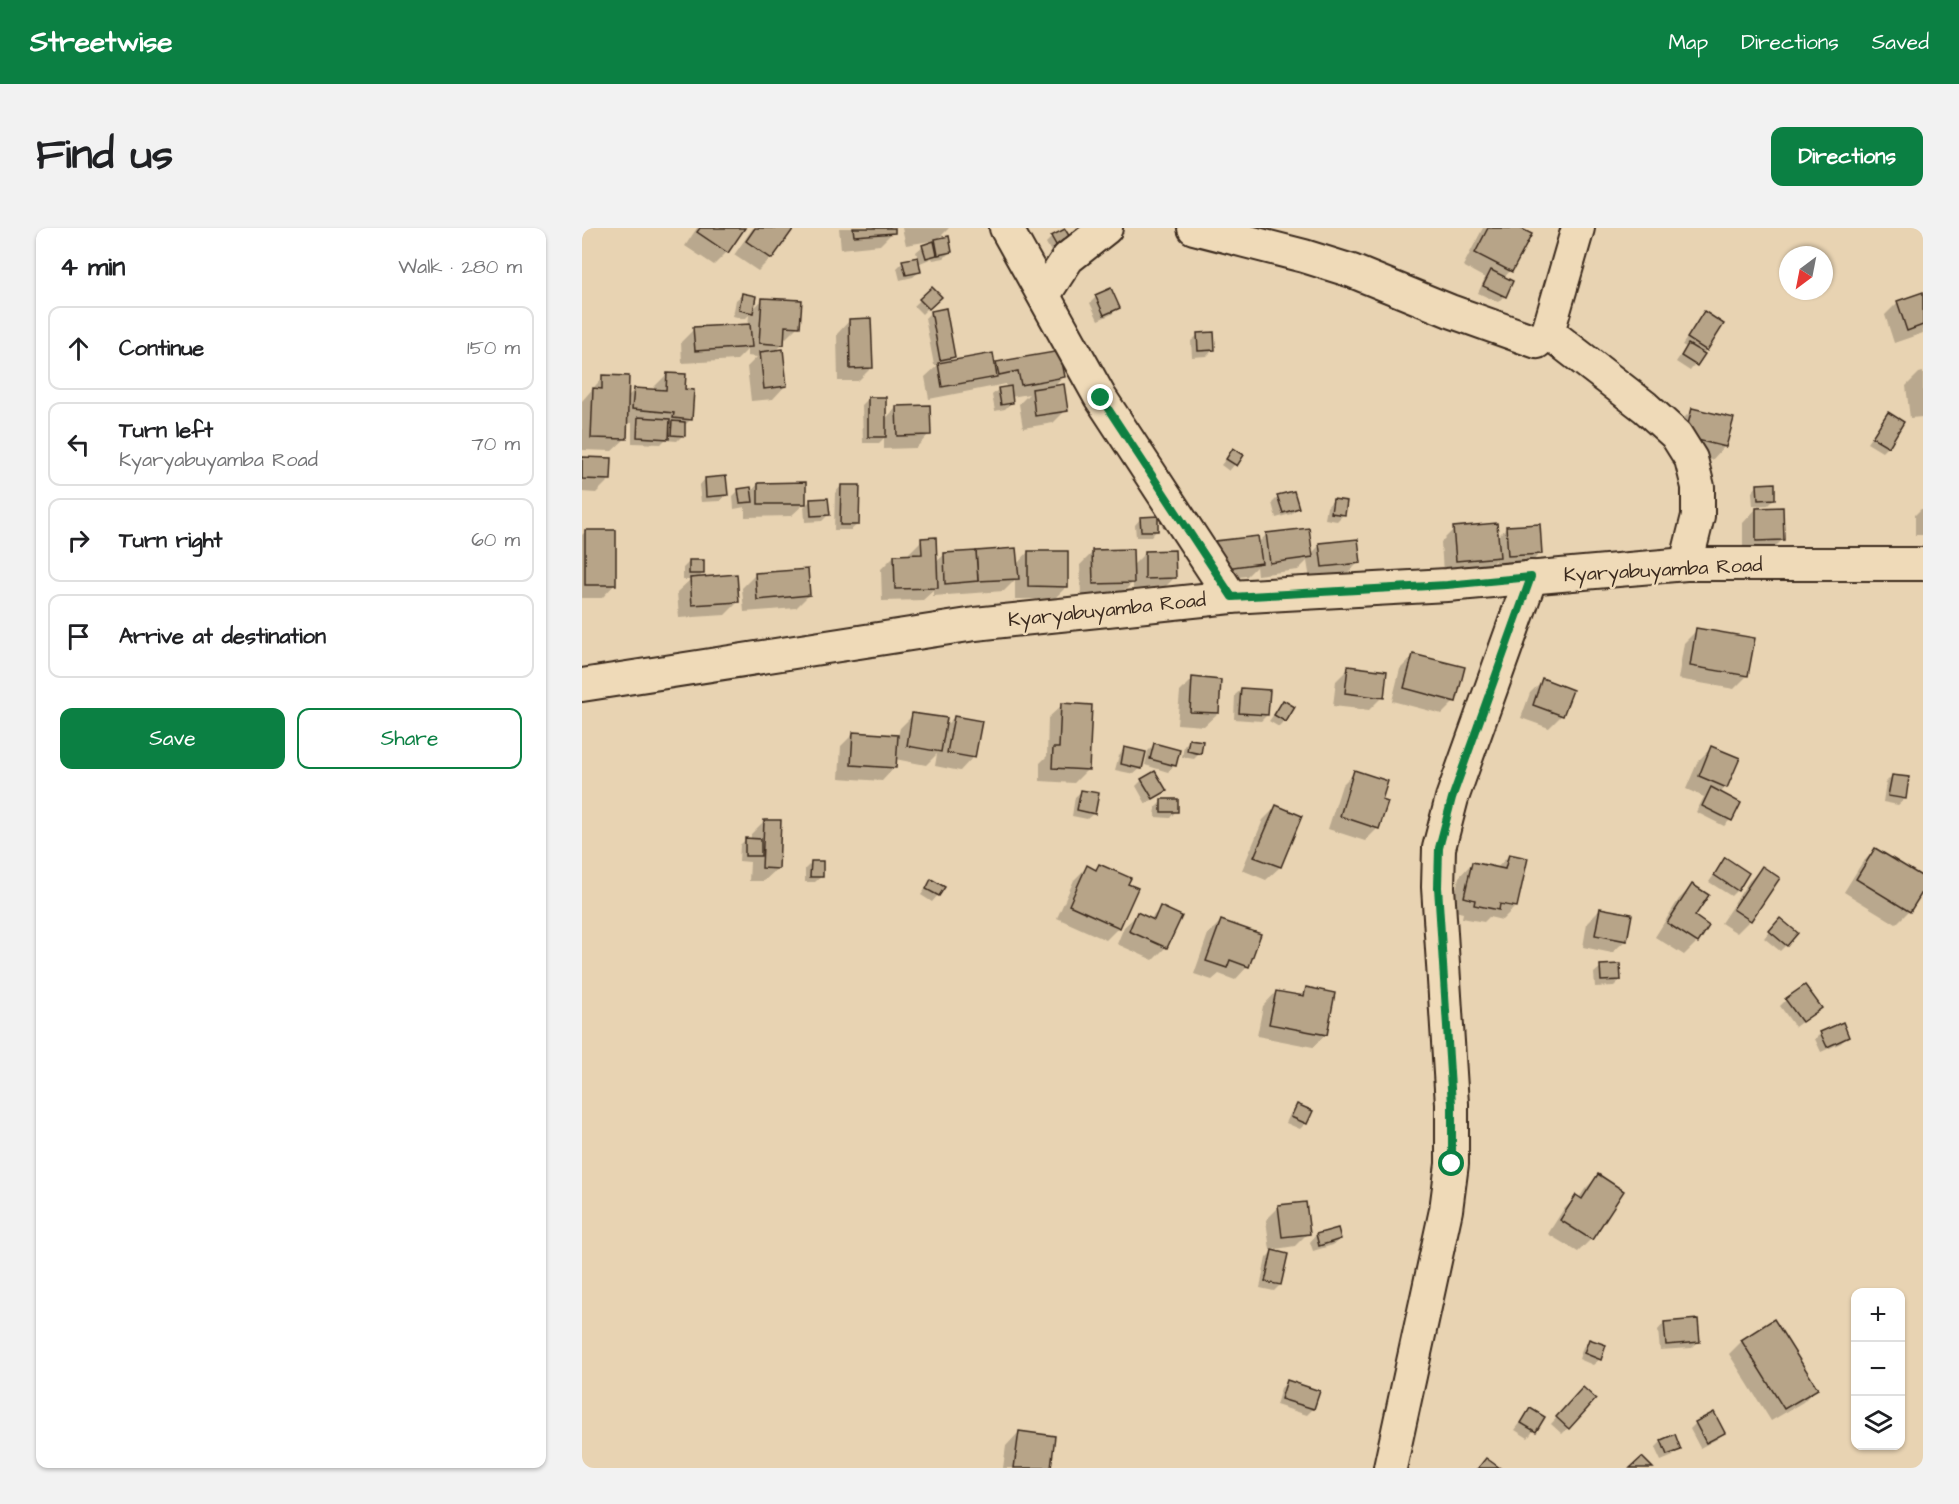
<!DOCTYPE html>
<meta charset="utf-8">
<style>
body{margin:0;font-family:"Architects Daughter",sans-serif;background:#f2f2f2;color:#202124}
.controls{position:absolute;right:18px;bottom:18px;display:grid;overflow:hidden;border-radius:12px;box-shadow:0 2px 4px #0004}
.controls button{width:54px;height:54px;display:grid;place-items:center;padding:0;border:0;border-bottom:2px solid #e0e0e0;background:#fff;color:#202124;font:30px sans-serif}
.compass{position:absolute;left:1197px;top:18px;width:54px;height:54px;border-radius:50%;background:#fff;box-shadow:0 2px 4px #0004;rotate:212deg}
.stop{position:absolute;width:18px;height:18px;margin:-14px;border:4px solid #0b8043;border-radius:50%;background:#fff}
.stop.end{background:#0b8043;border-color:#fff;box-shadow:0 2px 6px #0008}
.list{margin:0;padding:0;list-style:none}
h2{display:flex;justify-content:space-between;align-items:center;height:78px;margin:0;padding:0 24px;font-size:26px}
h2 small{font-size:20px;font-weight:400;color:#757577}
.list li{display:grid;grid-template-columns:39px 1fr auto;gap:18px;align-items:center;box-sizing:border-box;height:84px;margin:0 12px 12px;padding:0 12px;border:2px solid #e0e0e0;border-radius:12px}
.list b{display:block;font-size:22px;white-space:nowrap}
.list p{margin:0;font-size:20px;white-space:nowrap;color:#757577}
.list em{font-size:20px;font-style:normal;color:#757577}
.actions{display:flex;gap:12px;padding:18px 24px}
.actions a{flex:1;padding:14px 0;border:2px solid #0b8043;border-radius:12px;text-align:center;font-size:21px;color:#0b8043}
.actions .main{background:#0b8043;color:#fff}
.icon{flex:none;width:33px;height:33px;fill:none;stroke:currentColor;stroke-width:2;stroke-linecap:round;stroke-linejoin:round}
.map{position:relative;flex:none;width:1341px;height:1240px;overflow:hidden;border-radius:12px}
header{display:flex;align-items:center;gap:36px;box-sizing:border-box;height:84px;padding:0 30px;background:#0b8043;color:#fff}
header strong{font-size:28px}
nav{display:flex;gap:33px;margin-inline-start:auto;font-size:21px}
.intro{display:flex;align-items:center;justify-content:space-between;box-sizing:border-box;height:144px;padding:0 36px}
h1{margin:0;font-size:42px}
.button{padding:15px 27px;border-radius:12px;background:#0b8043;color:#fff;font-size:21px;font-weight:700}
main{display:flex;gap:36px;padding:0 36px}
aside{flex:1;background:#fff;border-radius:12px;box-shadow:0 2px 4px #0004}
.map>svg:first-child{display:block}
</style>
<header>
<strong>Streetwise</strong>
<nav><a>Map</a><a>Directions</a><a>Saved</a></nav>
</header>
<div class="intro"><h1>Find us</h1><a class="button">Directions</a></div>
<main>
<aside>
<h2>4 min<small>Walk · 280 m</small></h2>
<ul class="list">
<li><svg class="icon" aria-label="ahead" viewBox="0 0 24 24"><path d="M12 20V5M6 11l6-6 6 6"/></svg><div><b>Continue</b></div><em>150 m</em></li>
<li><svg class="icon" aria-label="left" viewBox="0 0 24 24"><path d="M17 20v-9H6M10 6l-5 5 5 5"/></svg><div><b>Turn left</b><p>Kyaryabuyamba Road</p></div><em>70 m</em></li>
<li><svg class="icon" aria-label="right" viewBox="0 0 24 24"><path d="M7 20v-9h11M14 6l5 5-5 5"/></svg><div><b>Turn right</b></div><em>60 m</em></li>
<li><svg class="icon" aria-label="arrive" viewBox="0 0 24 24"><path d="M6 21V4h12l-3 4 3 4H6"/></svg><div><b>Arrive at destination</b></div></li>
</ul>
<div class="actions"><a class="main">Save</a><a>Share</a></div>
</aside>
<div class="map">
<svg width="1341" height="1240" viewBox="0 0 1341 1240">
<rect width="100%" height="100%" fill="#e8d3b2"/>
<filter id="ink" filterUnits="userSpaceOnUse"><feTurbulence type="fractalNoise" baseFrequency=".0167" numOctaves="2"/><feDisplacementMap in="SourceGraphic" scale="12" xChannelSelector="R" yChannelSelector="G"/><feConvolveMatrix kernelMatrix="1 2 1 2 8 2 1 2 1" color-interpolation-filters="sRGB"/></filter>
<g filter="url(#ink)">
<g fill="#0003">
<path d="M115,0H161L145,24L132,37L103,18Z"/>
<path d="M171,0H210L189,30L176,43L152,27Z"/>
<path d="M257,0H311V4L298,17L259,21Z"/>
<path d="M320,0H367L355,12L368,24L362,30L351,32L350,30L336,36L338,43L331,49L318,52L315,40L321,34L336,30L334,24L341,18L356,14L355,12L324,17Z"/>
<path d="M901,0H935L928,43L922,50L929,53L922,68L916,74L896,65L903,50L881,38Z"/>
<path d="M483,3L472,29L464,15L470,9Z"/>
<path d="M350,61L357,69L340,86L332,78Z"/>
<path d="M161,66L170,82L180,72L216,98L203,111H201V116L193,124L204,157L191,171L169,173L165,139L175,129L165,128V122L155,132L100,135L99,114L112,101L166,98L167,87L163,91L151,88L154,72Z"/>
<path d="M1341,66V105L1312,115L1303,87L1316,74Z"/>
<path d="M514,69L536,79L530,86L516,92L508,75Z"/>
<path d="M349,84L372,129L366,134L412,139L415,135L482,149L471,159L484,182L471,195L441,200L437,176L447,166L429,169L430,174L423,181L413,183L410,167L417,161L424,160V156L347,171L343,149L356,137H352L343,90Z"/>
<path d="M1122,85L1124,122L1108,143L1094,134L1104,119L1100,117Z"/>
<path d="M268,92L289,140L276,153H256L255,106Z"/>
<path d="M616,107L631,122L625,128L610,129L609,113Z"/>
<path d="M1341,144V189L1328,190L1324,158L1337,145Z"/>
<path d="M85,146L101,163L109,191L102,198L101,207L95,213L83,212L79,216L50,215V195H44V210L30,223L0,222V173L21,149L45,169L53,161L72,163V159Z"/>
<path d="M287,170L303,191L315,179L347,206L334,220L302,221V210L297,215H281L280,177Z"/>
<path d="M1111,181L1143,218L1130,232L1091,222L1097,195Z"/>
<path d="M1306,186V218L1300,224L1285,215Z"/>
<path d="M651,222L660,228L647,243L639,237Z"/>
<path d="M0,231L27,252L14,265L0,264Z"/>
<path d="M123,251L144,267L138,273L119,274L117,258Z"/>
<path d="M176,256H222V279L228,273L246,287L240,293L223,294L222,276L209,288L163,289V279L152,281L151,268L157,262L168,265Z"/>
<path d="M1176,257L1192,271L1186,277L1171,278L1170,264Z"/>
<path d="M259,258L276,296L269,302H252L253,265Z"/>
<path d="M696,269L715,280L709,286L694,290L690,275Z"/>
<path d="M751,272L761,287L755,293L743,291L745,279Z"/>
<path d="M1174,281L1200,312L1187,325H1161V295Z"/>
<path d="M1339,281H1341V307H1333V287Z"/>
<path d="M559,290L575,302L569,309H554L553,297Z"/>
<path d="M925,299L958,325L945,339L914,341L913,332L903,342L861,345L859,314L872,301L915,309Z"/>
<path d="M3,304L33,356L20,370H0V307Z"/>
<path d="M685,306L729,326L738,317L777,334L764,347L728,351L725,333L716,342L675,347L674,339L665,348L624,353L621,328L634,315H676Z"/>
<path d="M340,312L353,335L362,327L434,337L446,324L485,358L472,371H433V352L422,363L351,368V363L341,372L300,373L299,341L312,328H327V325Z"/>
<path d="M511,324L550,338L563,325L592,350L579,363L551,364V354L538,367L499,368L498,337Z"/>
<path d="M107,334L121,345L116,351L156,374L143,387L97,390L95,364L108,352H101V340Z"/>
<path d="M174,346L227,367L214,380L162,384L160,360Z"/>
<path d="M1115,402L1165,448L1152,461L1096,451L1102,415Z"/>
<path d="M831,428L873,473L860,486L810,473L818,441Z"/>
<path d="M767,440L800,469L787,482L751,478L754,453Z"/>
<path d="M611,451L636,485L622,498L595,496L598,464Z"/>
<path d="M961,452L980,487L967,500L939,490L948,465Z"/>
<path d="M660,461L685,487L679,493L652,491L653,467Z"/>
<path d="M701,474L703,493L697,499L687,493Z"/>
<path d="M480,477L506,541L492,555L458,553V535L465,528L466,490Z"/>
<path d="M331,487L361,500L372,489L391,529L378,543L353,538L355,526L344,537L313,531V539L300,553L257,550L259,518L272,505L316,508L318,500Z"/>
<path d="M608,512L618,525L612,531L600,529L602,518Z"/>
<path d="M572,517L593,537L586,544L563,537L566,523Z"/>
<path d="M1129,520L1144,559L1137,566L1157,576L1148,592L1142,598L1114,584L1122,569L1104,561L1116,533Z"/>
<path d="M543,521L559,540L552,546L533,542L537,527Z"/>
<path d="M773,544L798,573L796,600L783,613L746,601L760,557Z"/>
<path d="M1310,548L1323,571L1316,577L1301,574L1304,554Z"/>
<path d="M560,552L583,563L564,576L554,558Z"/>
<path d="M500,563L512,585L505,591L490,588L493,569Z"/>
<path d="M580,573L594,583L588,590L573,589L574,579Z"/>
<path d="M694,579L718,589L698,639L684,652L660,642L681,592Z"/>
<path d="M182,593L196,640L182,653H167L168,634L157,633L158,617L164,611L169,612V606Z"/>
<path d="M1293,622L1341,651V660L1327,683L1314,696L1262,664L1280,635Z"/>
<path d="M927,627L933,679L920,692L907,689L902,694L880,690L881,685L869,682L877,649L890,635L914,641Z"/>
<path d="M1143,631L1155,662L1149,668L1127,654Z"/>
<path d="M229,635L240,648L233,654H223V641Z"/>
<path d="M517,637L537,699L524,712L475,690L492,652L505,639L512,642Z"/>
<path d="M1180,640L1168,692L1155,705L1139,695L1167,653Z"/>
<path d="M349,653L356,667L350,674L339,667Z"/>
<path d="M1110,658L1111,689L1115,714L1102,727L1073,709L1097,671Z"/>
<path d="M579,680L584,719L571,732L535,716L542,699L556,686L568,691Z"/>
<path d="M1019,681L1044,712L1030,725L1001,719L1005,695Z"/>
<path d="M639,693L666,738L653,752L637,746L630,752L612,746L626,706Z"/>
<path d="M1192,698L1204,717L1198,723L1182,710Z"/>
<path d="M1019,739L1038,752L1032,758L1013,759L1012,745Z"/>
<path d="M724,761L744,806L731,819L675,808L681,778L694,764L717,769Z"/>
<path d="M1204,772L1238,780L1213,799L1198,778Z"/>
<path d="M1239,805L1265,809L1259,815L1239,824L1233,811Z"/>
<path d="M715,878L724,895L718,901L704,895L709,884Z"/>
<path d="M1016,948L1009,1011L996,1024L966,1006L981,982L995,969L997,970L1003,961Z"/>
<path d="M697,979L726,1005L713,1018L688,1022L684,992Z"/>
<path d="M734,1007L758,1011L751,1017L731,1023L728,1014Z"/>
<path d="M690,1024L698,1057L692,1063L678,1060L684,1030Z"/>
<path d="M1082,1095L1117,1113L1110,1120L1078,1122L1076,1102Z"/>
<path d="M1008,1113L1018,1131L1011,1137L997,1131L1001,1119Z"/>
<path d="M1160,1113L1234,1160L1221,1174L1189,1193L1147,1126Z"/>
<path d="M706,1154L731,1181L725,1187L694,1177L699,1160Z"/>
<path d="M995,1167L986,1200L980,1206L969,1196Z"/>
<path d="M948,1182L961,1190L946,1210L933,1202Z"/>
<path d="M1114,1195L1142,1205L1135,1211L1118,1220L1108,1201Z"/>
<path d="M437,1204L468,1240H421L424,1218Z"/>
<path d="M1080,1213L1097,1221L1091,1228L1079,1233L1073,1220Z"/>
</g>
<g fill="#b7a488" stroke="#3b2a1e" stroke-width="1.5">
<path d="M118,0H163L146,25L115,4Z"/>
<path d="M173,0H212L190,31L164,13Z"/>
<path d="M271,0H313V5L272,8Z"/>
<path d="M906,0H938L950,6L930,44L893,25Z"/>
<path d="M483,1L492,16L478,24L469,8Z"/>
<path d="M367,8L370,24L356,27L353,11Z"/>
<path d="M352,13L355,27L344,30L340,17Z"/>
<path d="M336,29L339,44L324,47L320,32Z"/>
<path d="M909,42L931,53L924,69L901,58Z"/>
<path d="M350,59L360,69L347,81L337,71Z"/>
<path d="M529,60L538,80L522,87L513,67Z"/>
<path d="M1341,64V97L1325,103L1315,73Z"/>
<path d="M160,65L174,68L171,85L157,82Z"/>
<path d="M180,70L220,72L218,99L203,98L202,117L177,115Z"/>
<path d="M364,80L373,129L358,132L349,83Z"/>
<path d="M1122,83L1142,96L1125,123L1105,110Z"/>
<path d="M289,90L291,140L268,141L267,91Z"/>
<path d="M168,96L170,119L113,123L111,99Z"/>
<path d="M632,104L633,122L616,123L615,105Z"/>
<path d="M1106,116L1123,126L1115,138L1099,128Z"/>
<path d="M201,121L205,158L182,161L178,124Z"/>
<path d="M478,123L483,149L439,157L436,143L417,147L414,134Z"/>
<path d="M411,125L415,149L360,159L356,135Z"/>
<path d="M85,145L104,146L103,161L112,162L110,192L91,190L92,185L50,181L52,160L84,162Z"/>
<path d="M20,147L47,148L45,211L9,210L11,160L20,161Z"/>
<path d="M482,156L486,183L453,188L450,161Z"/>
<path d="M429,158L431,175L419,177L416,160Z"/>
<rect x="286" y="169" width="18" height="40"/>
<path d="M348,177L349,207L315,208L314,178Z"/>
<path d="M1110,180L1152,190L1144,219L1103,209Z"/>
<path d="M1306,184L1322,194L1307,219L1290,209Z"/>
<path d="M56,189L88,191L87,211L55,209Z"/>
<path d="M90,193L103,194V208L89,207Z"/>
<path d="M651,220L662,227L655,238L644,231Z"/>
<path d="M0,229L30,230L29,252L0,251Z"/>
<path d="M144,248L146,267L124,269L123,250Z"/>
<path d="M224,254V276H176V255Z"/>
<path d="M1193,255V271L1176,272L1175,256Z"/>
<path d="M259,257H278L277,297H258Z"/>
<path d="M169,259L171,274L158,275L156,261Z"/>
<path d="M712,263L717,280L701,285L695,267Z"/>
<path d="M246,270L248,287L229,288L228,271Z"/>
<path d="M751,271L765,273L763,287L749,285Z"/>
<path d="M1201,279L1202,312L1174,313V280Z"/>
<path d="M576,288V303H559L558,289Z"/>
<path d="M915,295L918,329L874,333L871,299Z"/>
<path d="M958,296L960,326L926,328L924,298Z"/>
<path d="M727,300L731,329L688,335L684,305Z"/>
<rect x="3" y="302" width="31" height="55"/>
<path d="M676,308L680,335L637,341L633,313Z"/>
<path d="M354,309L356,360L313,361L312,327L340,326L339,310Z"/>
<path d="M776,311L779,335L740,339L737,315Z"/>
<path d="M434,320L437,351L396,353L394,323Z"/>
<path d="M551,321L552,355L511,356L510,322Z"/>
<path d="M593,322L594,350L563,351V323Z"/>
<path d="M394,323L396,353L363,356L362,325Z"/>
<path d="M446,323H486V359L446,358Z"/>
<rect x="107" y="332" width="15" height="14"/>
<path d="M226,341L228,367L175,372L173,345Z"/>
<path d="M155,346L157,374L110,377L108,350Z"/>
<path d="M1114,400L1173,410L1166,448L1108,438Z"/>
<path d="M831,426L883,439L874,474L822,460Z"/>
<path d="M766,438L805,443L802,470L763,465Z"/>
<path d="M610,449L639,452L637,485L608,484Z"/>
<path d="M960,450L991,462L981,488L951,477Z"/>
<path d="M659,460L688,462L686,487L657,485Z"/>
<path d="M701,472L713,479L704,494L692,487Z"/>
<path d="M479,475L510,477L507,542L470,540L471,520H477Z"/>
<path d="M330,485L365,490L359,524L325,518Z"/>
<path d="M372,488L400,493L393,530L365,525Z"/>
<path d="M271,504L316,507L314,540L269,537Z"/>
<path d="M607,511L621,513L619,526L605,523Z"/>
<path d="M572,515L598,522L594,538L568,531Z"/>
<path d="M1129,518L1158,530L1145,560L1117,548Z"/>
<path d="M542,519L564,524L560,541L539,536Z"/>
<path d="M772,542L806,553L800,572L806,574L797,601L758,588Z"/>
<path d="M573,543L585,563L571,571L559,551Z"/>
<path d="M1310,547L1327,549L1324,571L1306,568Z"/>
<path d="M1129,559L1159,575L1150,593L1120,578Z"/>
<path d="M499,562L517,565L513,586L495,582Z"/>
<rect x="579" y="571" width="17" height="13"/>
<path d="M694,577L720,588L699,639L672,629Z"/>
<path d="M182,592H199L197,641L180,640Z"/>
<path d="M163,610L179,611V628H163Z"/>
<path d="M1293,620L1341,649V663L1328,684L1274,651Z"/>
<path d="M927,626L946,630L935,679L918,676L917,682L892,677L893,672L882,669L890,634L923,641Z"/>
<path d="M1143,629L1167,645L1156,663L1132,647Z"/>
<path d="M229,633H241V649H228Z"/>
<path d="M517,636L549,650L546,656L556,660L538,700L487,677L505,637L514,642Z"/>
<path d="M1180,638L1198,650L1169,693L1151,681Z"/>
<path d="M349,651L363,659L357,668L344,661Z"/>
<path d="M1110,656L1127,667L1113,688L1127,698L1116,715L1085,695Z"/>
<path d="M578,678L600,688L585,720L547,703L555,684L572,692Z"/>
<path d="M1018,680L1050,686L1045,713L1013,707Z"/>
<path d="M1198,690L1216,705L1205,718L1187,703Z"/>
<path d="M639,692L679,706L667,739L648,732L645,740L624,733Z"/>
<path d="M1038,736L1039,752L1019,753L1018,737Z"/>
<path d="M1223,757L1240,780L1220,794L1203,771Z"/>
<path d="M724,759L753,765L745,807L687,796L694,763L722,768Z"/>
<path d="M1261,794L1267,809L1245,819L1238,804Z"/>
<path d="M715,876L731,883L725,896L709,889Z"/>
<path d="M1016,946L1042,963L1010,1012L978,992L994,967L1000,971Z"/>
<path d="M724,974L728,1006L700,1009L696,977Z"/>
<path d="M756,1000L759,1011L737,1018L734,1006Z"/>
<path d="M690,1022L706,1026L699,1057L683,1054Z"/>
<path d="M1116,1091L1118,1114L1084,1117L1082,1094Z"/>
<path d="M1192,1091L1236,1161L1202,1181L1159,1112Z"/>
<path d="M1007,1111L1024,1117L1019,1132L1002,1125Z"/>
<path d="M705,1152L738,1163L732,1181L699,1171Z"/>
<path d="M1001,1159L1014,1171L987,1201L974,1189Z"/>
<path d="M948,1180L963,1189L954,1204L939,1195Z"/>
<path d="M1132,1184L1143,1205L1124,1215L1113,1194Z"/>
<path d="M437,1203L473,1208L469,1240H432Z"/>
<path d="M1093,1206L1099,1222L1085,1227L1079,1212Z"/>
<path d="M1060,1229L1071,1240H1048Z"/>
<path d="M904,1230L918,1240H896Z"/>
</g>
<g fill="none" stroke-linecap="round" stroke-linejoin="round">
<defs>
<g id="minor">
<path d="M424,0L518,169L649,369"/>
<path d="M612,0L722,28L770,43L868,83L955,114L966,104L1063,179L1094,207L1109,231L1116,259V288L1104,336"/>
<path d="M462,67L486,30L524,0"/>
<path d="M966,104L996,0"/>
<path d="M0,457L393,396L649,369L865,357L1104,336H1341"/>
<path d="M808,1240L864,982L870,936V876L856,659L857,620L870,570L949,349"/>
</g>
</defs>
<use href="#minor" stroke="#3b2a1e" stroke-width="36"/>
<use href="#minor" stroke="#efdab8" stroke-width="32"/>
</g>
</g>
<g fill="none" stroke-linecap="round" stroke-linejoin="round" filter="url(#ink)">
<path stroke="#0b8043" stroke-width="8" d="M519,170L650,369L865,357L949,349L870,570L857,620L856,659L870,876V936"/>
</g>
<g text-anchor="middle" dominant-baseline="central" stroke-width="5" stroke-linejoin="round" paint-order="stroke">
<g font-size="20" fill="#3b2a1e" stroke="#efdab8">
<text transform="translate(1081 342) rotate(-3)">Kyaryabuyamba Road</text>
<text transform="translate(525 382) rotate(-6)">Kyaryabuyamba Road</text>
</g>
</g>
</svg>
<div class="controls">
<button>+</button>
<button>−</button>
<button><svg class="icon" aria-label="layers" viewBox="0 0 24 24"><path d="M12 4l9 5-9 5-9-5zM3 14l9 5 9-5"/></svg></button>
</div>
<svg class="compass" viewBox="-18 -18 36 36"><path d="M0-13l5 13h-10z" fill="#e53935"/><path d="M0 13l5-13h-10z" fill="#757577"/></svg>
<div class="stop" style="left:870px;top:936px"></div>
<div class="stop end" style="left:519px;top:170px"></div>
</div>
</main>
